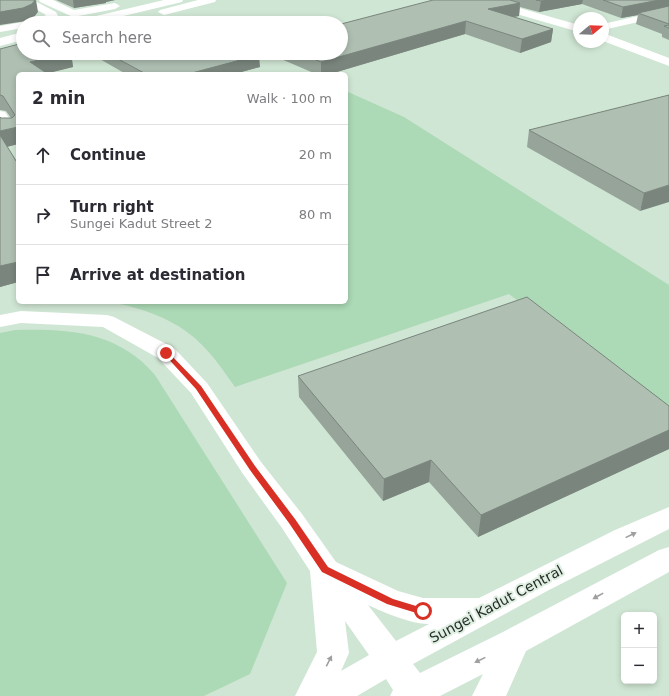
<!DOCTYPE html>
<meta charset="utf-8">
<style>
body{margin:0;font-family:"DejaVu Sans",sans-serif;background:#f2f2f3;color:#2b2b33}
.controls{position:absolute;right:12px;bottom:12px;display:grid;overflow:hidden;border-radius:6px;box-shadow:0 2px 6px #0003}
.controls button{width:36px;height:36px;display:grid;place-items:center;padding:0;border:0;border-bottom:1px solid #e1e1e2;background:#fff;color:#2b2b33;font:20px sans-serif}
.compass{position:absolute;left:573px;top:12px;width:36px;height:36px;border-radius:50%;background:#fff;box-shadow:0 2px 6px #0003;rotate:71deg}
.stop{position:absolute;width:12px;height:12px;margin:-9px;border:3px solid #d93025;border-radius:50%;background:#fff}
.stop.end{background:#d93025;border-color:#fff;box-shadow:0 1px 4px #0008}
.list{margin:0;padding:0;list-style:none}
h2{display:flex;justify-content:space-between;align-items:center;height:52px;margin:0;padding:0 16px;font-size:17px}
h2 small{font-size:13px;font-weight:400;color:#7c7c81}
.list li{display:grid;grid-template-columns:26px 1fr auto;gap:12px;align-items:center;box-sizing:border-box;height:60px;padding:0 16px;border-top:1px solid #e1e1e2}
.list b{display:block;font-size:15px;white-space:nowrap}
.list p{margin:0;font-size:13px;white-space:nowrap;color:#7c7c81}
.list em{font-size:13px;font-style:normal;color:#7c7c81}
.icon{flex:none;width:22px;height:22px;fill:none;stroke:currentColor;stroke-width:2;stroke-linecap:round;stroke-linejoin:round}
.map{position:relative;flex:none;width:669px;height:696px;overflow:hidden}
.search{position:absolute;background:#fff;box-shadow:0 2px 6px #0003;left:16px;top:16px;width:332px;height:44px;display:flex;align-items:center;gap:10px;box-sizing:border-box;padding:0 14px;border-radius:22px;color:#7c7c81;font-size:15px}
.panel{position:absolute;background:#fff;box-shadow:0 2px 6px #0003;left:16px;top:72px;width:332px;height:232px;border-radius:6px}
.map>svg:first-child{display:block}
</style>
<div class="map">
<svg width="669" height="696" viewBox="0 0 669 696">
<rect width="100%" height="100%" fill="#dfefe2"/>
<path fill="#d0e6d4" fill-rule="evenodd" d="M0,0H669V696H0ZM579,18H603V42H579ZM23,23H341V53H23ZM18,74H346V302H18ZM624,615H654V681H624Z"/>
<g fill="#acd9b6">
<path d="M346,91L404,117L669,285V418L509,294L235,387C225,373 215,358 203,346C181,322 146,309 115,303L114,302H346Z"/>
<path d="M15,330C69,329 117,331 155,375L287,583L250,674L204,696H0V333Z"/>
</g>
<g fill="none" stroke-linecap="round" stroke-linejoin="round">
<g fill="#fff" fill-rule="evenodd">
<path d="M20,0H33L56,12L58,16L50,23H32L34,21L46,15Z"/>
<path d="M39,0H53L74,10L115,3L120,6L115,9L73,17L40,2Z"/>
<path d="M474,0H491L579,25V32L475,2Z"/>
<path d="M669,9V15L603,30V24Z"/>
<path d="M23,22L27,23H23V28L0,32V26Z"/>
<path d="M603,33L669,58V66L603,41Z"/>
<path d="M0,111L5,112L17,130L15,133L10,134L5,133C0,126 0,120 0,111Z"/>
<path d="M21,311L107,315L114,317L174,348L207,383L261,462L302,514L336,562L398,591L423,598H479L615,530L669,507V529L549,590L413,664L420,673L503,632L659,550L669,547V572L526,651L506,696H472L483,674L440,696H390L393,690L386,679L357,696H295L317,652L310,571L282,528L243,474L191,393L158,358L103,327L21,323L0,327V315ZM368,605C385,613 411,624 429,624L396,641ZM345,621L369,655L341,671L349,653Z"/>
</g>
<g fill="#fff" fill-rule="evenodd">
<path d="M164,0H183L182,2L94,23H73L75,21Z"/>
<path d="M198,0H216L215,2L164,15L158,12L160,10Z"/>
<path d="M23,32V40L0,46V38Z"/>
</g>
</g>
<g fill="#96a499">
<path d="M56,0H115L106,2V3L74,8Z"/>
<path d="M433,0H669V40L662,37V34L636,24L638,15L621,18L582,4L539,12L520,7L519,16L514,17L553,29L551,42L520,53L465,34L330,74H316L274,56V53H341Z"/>
<path d="M0,49L23,53H71L73,67L47,73L18,74V144L7,147L18,164V282L0,287V117L1,118H11L6,111L0,110Z"/>
<path d="M90,53H254L260,67L234,74H126L91,54Z"/>
<path d="M669,95L640,211L527,147L529,130Z"/>
<path d="M298,376L669,406V449L478,537L429,482L383,501L299,397Z"/>
</g>
<g fill="#7a867d">
<path d="M36,0L38,12L34,17L26,21L0,25V12Z"/>
<path d="M73,0H115L106,2V3L74,8Z"/>
<path d="M548,0H583L582,4L539,12L541,1Z"/>
<path d="M659,0H669V8L638,13V15L621,18L623,7Z"/>
<path d="M520,3L519,16L487,22L488,9Z"/>
<path d="M466,21L465,34L330,74H321V62Z"/>
<path d="M553,29L551,42L520,53L522,39Z"/>
<path d="M69,53H71L73,67L45,74L30,62Z"/>
<path d="M259,55L260,67L234,74H188Z"/>
<path d="M18,127V144L2,148L0,140V131Z"/>
<path d="M669,185V202L640,211L644,193Z"/>
<path d="M18,262V282L0,287V266Z"/>
<path d="M669,430V449L478,537L481,515Z"/>
<path d="M431,460L429,482L383,501L384,479Z"/>
</g>
<g fill="#afbfb2" stroke="#7a867d">
<path d="M0,0H35L32,4L23,8L0,12Z"/>
<path d="M433,0H510L520,3L488,9L553,29L522,39L466,21L321,62L300,53H341V24Z"/>
<path d="M536,0H548L541,1Z"/>
<path d="M603,0H659L623,7Z"/>
<path d="M669,6V24L638,13Z"/>
<path d="M183,21L188,23H174Z"/>
<path d="M669,25V28L664,26Z"/>
<path d="M23,43V53H69L30,62L48,74H18V127L0,131V117L1,118H12L15,115L3,96L0,95V49Z"/>
<path d="M107,53H254L259,55L188,74H146Z"/>
<path d="M669,95V185L644,193L529,130Z"/>
<path d="M0,135L18,164V262L0,266Z"/>
<path d="M527,297L669,406V430L481,515L431,460L384,479L298,376Z"/>
</g>
<defs><path id="oneway-solid" d="M-6-.8H1V-3.2L6.5 0L1 3.2V.8H-6Z"/></defs>
<g fill="#9ea09e">
<use href="#oneway-solid" transform="translate(631 535) rotate(-26)"/>
<use href="#oneway-solid" transform="translate(598 596) rotate(151)"/>
<use href="#oneway-solid" transform="translate(480 660) rotate(154)"/>
<use href="#oneway-solid" transform="translate(329 661) rotate(-63)"/>
</g>
<path fill="#d93025" d="M164,352H168L201,386L255,466L295,519L328,567L393,599L426,609L427,611L426,614L423,615L387,604L322,572L289,523L250,470L196,389L164,354Z"/>
<g text-anchor="middle" dominant-baseline="central" stroke-width="4" stroke-linejoin="round" paint-order="stroke">
<g font-size="14" fill="#272d28" stroke="#dfefe2">
<text transform="translate(496 604) rotate(-28)">Sungei Kadut Central</text>
</g>
</g>
</svg>
<div class="controls">
<button>+</button>
<button>−</button>
</div>
<svg class="compass" viewBox="-18 -18 36 36"><path d="M0-13l5 13h-10z" fill="#e53935"/><path d="M0 13l5-13h-10z" fill="#7c7c81"/></svg>
<div class="stop" style="left:423px;top:611px"></div>
<div class="stop end" style="left:166px;top:353px"></div>
<div class="search"><svg class="icon" aria-label="search" viewBox="0 0 24 24"><circle cx="10" cy="10" r="6"/><path d="M15 15l6 6"/></svg>Search here</div>
<section class="panel">
<h2>2 min<small>Walk · 100 m</small></h2>
<ul class="list">
<li><svg class="icon" aria-label="ahead" viewBox="0 0 24 24"><path d="M12 20V5M6 11l6-6 6 6"/></svg><div><b>Continue</b></div><em>20 m</em></li>
<li><svg class="icon" aria-label="right" viewBox="0 0 24 24"><path d="M7 20v-9h11M14 6l5 5-5 5"/></svg><div><b>Turn right</b><p>Sungei Kadut Street 2</p></div><em>80 m</em></li>
<li><svg class="icon" aria-label="arrive" viewBox="0 0 24 24"><path d="M6 21V4h12l-3 4 3 4H6"/></svg><div><b>Arrive at destination</b></div></li>
</ul>
</section>
</div>
